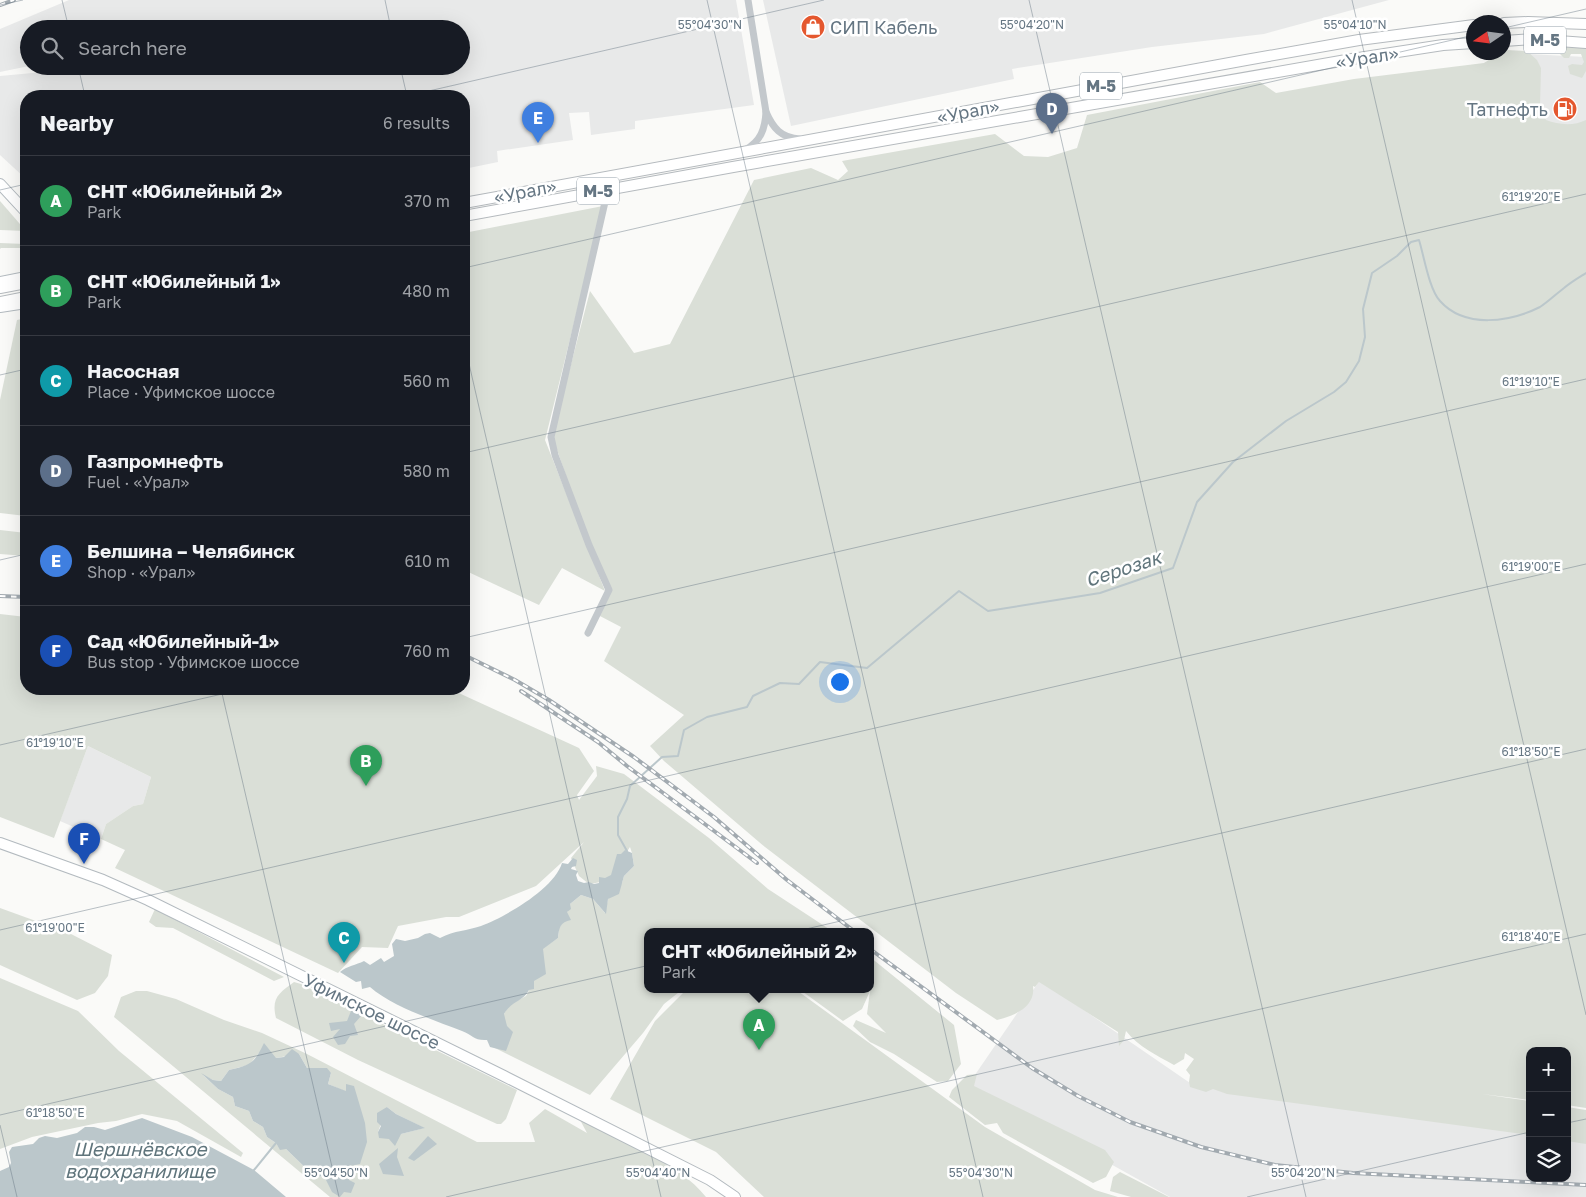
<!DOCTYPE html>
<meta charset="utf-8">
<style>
body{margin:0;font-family:"Golos Text",sans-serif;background:#242831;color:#f1f3f6}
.controls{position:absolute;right:15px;bottom:15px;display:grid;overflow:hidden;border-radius:10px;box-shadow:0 5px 20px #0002}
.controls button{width:45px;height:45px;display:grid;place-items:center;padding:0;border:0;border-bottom:1px solid #363941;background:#171b24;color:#f1f3f6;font:25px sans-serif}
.compass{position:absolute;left:1466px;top:15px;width:45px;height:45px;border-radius:50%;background:#171b24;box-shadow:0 5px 20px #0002;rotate:257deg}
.you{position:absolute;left:839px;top:681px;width:18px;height:18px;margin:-12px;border:4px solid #fff;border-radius:50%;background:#1a73e8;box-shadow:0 0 0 8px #1a73e833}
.badge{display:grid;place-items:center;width:32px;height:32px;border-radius:50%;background:#0b8043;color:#fff;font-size:16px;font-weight:700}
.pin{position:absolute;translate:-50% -41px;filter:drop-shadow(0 1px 2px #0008)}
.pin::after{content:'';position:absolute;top:26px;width:18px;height:15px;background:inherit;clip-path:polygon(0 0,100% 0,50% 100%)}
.popup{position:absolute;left:644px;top:928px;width:230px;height:65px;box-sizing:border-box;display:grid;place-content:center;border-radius:10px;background:#171b24;filter:drop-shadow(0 1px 4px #0005);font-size:16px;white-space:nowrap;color:#9ea1a6}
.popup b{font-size:19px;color:#f1f3f6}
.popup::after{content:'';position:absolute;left:50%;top:100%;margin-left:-10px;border:10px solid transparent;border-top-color:#171b24}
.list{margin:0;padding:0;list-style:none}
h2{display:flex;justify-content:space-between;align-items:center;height:65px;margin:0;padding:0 20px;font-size:21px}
h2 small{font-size:16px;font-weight:400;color:#9ea1a6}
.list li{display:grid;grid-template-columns:32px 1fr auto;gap:15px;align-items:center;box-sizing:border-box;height:90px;padding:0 20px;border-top:1px solid #363941}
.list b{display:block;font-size:19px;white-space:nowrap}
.list p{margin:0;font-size:16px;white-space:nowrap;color:#9ea1a6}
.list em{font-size:16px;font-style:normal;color:#9ea1a6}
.icon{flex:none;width:28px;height:28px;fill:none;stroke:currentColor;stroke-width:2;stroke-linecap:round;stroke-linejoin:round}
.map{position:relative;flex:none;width:1586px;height:1197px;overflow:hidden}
.search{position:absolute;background:#171b24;box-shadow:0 5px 20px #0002;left:20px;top:20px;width:450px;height:55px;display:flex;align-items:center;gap:12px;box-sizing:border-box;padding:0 18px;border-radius:28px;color:#9ea1a6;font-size:19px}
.panel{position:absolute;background:#171b24;box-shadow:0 5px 20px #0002;left:20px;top:90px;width:450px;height:605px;border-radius:20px}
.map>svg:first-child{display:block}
</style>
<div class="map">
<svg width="1586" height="1197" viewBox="0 0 1586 1197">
<rect width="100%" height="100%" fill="#fafaf8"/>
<g fill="#e8e9e9">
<path d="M69,0H736L754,105L635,121V129L591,135L589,112L569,113L573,140L497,151L498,162L464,169V96H26V179L0,155V76L108,66H461V29H29V66L0,72V29Z"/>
<path d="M763,0H1389L1264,34L1152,47L1012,69L1014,79L791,126Z"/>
<path d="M1528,54L1586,57V144L1533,141Z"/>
<path d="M88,746L151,777L143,804L133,806L106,824L101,839L60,821Z"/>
<path d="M1040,980L1193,1085L1530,1131V1178H1567V1137L1586,1139V1197H1170L968,1085Z"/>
</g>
<g fill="#dadfd7" fill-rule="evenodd">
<path d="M1558,44L1586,45V71L1582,78L1570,74L1568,66L1572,64L1582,65L1584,62L1581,54H1571L1569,58H1564L1556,50Z"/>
<path d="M1506,50L1527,51L1537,60L1541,68L1540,106L1546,120C1559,125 1574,126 1586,120V1108L1567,1105V1051H1530V1100L1482,1094L1530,1101V1135L1227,1094L1213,1089L1206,1092L1190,1087L1189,1082L1190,1075L1186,1070L1194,1059L1185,1053L1184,1059L1174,1065C1156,1055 1139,1047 1126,1031L1124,1040L1119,1046L1118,1032L1039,982L1035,987L1033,986C1036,1007 1014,1016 997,1020L956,993L765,847L664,761L650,746L684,715L604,661L621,627L598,615L607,594L554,441V430L590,291L634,353L670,344L754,180L811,168L838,180L848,171L842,161L995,134L1024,156L1048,157L1077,148L1087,115L1260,82L1276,93L1354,79L1484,63C1490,59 1504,52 1506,50Z"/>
<path d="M0,201L26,231L0,230Z"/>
<path d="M603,206L545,440L605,591L562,568L539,605L464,570V233Z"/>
<path d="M0,243L25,244L26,245V254L21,259V248H1L0,249Z"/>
<path d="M26,318V516L0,513V400L17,320Z"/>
<path d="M0,530L26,533V556L0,554Z"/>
<path d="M0,614L26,617V689H450L579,748L594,771L577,795L579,800L597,776L596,766L624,774L709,838L768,889L832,931H648V989H683L664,1004L643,1033L590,1095L493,1047L504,1014L509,1005L526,996L534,981L543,948L558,938L559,928L564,921L570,904L581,895L593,899L605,913L608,899L622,883L624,876L634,866L632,853L630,847C615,869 620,880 589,884L579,876L571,858L584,842L536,886L459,917H446L398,926L388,948L362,947L338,973L115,868L125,850L101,839L106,824L133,806L143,804L151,777L88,746L54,838L0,817Z"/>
<path d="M0,908L69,933L112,955L108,976L95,993L77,1000L0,965Z"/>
<path d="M155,909L284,977L274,981L173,928L156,927L149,922Z"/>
<path d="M870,957L954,1025L961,1064L948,1081L937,1082L894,1054L870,1042L853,1026L856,1020L886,1033L867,1014L870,991L862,1009L843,1021L799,989H870Z"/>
<path d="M0,978L78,1011L119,1051L243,1153L241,1157L177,1121L142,1114L116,1121L98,1123L32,1137L0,1149Z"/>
<path d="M294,982L301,984L517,1090L506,1119L501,1124H497L358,1060L276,1018C271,998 279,993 294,982Z"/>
<path d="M687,989H795L985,1127L1095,1190L1118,1197H764L716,1152L610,1099L655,1021Z"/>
<path d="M136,991H147L176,999L224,1020L262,1033L307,1054L477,1142H535L529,1123L545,1109L587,1133L579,1118C619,1137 679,1163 706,1197H330L114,1017L121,997ZM259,1053L276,1058L299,1054L307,1068L331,1073L328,1084L347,1092L350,1166L348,1180L324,1176L315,1177L286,1149H280L276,1143L267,1137L263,1127L253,1121L249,1111L235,1106L233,1097L218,1089L203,1075L213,1080L221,1081L229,1070L249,1065ZM387,1107L396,1114L424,1128L401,1134L378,1132Z"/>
<path d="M977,1074L974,1086L1105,1150L1114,1162L1106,1177L1093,1183L1003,1133L997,1123L985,1125L949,1097L952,1090L967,1075Z"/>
<path d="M1567,1107L1586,1110V1144L1567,1141Z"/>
<path d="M1120,1172L1169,1197H1131L1110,1191L1113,1177Z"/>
</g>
<g fill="#bbc7cb">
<path d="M625,850L632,853L634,866L624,876L619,894L608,899L606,914L593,899L581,895L570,904L571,909L567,912L571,920C560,922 559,928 558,938L543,949L546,974L534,981V989L529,990C523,1002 512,1000 504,1014L507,1026L513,1032L506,1051L490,1047L487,1040C474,1041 473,1035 462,1031C434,1020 393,1007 370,987L362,989L361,981L356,982L340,972C347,966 356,965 364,961L370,965L381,958L384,962L394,956L392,944L396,939L405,941L418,938L425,934L430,933L440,938C455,930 467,931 481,926C505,917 554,889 562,863L568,864L573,858L577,860L576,866L572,867L571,869L578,871L576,875L578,881L584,883L589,882L594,884L599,883V877L605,878L611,875L617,854H621Z"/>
<path d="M358,1008L361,1016L354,1024L358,1035L350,1036L345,1044L338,1045L333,1037L340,1029L331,1031L329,1023L347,1021L351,1011Z"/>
<path d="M264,1043L276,1058L284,1057L292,1049L299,1054L307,1068H327L331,1073L328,1084L346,1091V1084L354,1086L365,1123L367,1142L360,1164L350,1166L349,1180L355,1183L351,1193L344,1192L340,1197L332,1192L324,1176L315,1177L286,1149L280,1150L276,1143L267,1137L263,1127L253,1121L249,1111L235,1106L233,1097L218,1089L201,1073L213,1080L221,1081L229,1070C250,1065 254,1064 264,1043Z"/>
<path d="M387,1107L396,1114L425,1128L401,1134L395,1146L389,1139L379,1138L378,1132L381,1126L377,1122V1113Z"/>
<path d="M142,1118L192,1137L254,1170L286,1197H0V1171L9,1167L11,1163L9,1152L12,1147L33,1144L39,1138L45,1136L57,1138L77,1133L85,1127H94L105,1130Z"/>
<path d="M428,1136L437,1144L414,1161L408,1158Z"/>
<path d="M398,1148L397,1157L404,1176L383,1174L379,1164Z"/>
</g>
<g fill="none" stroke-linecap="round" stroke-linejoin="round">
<g stroke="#bbc7cb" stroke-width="2">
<path d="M627,851L618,835V817L627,799L630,786L662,757L678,756L684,730L707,717L747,707L753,696L780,683L799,684L820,662L867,668L959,591L988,611L1100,593L1173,568L1197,502L1233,462L1286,421L1334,392L1346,382L1359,361L1365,337L1363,309L1372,273L1397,256L1411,242L1419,240C1424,256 1429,289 1440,301C1465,329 1510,322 1540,307C1548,302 1556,294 1564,288C1571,282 1578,278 1586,273"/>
<path d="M254,1170L276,1143"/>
</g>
<defs>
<g id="secondary">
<path d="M0,184L26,212"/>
<path d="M0,282L26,277"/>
<path d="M0,307L26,303"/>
<path d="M0,843L103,880L148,900L504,1076L710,1180L735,1197"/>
</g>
<g id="primary">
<path d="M1504,23L1528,22L1586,24"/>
<path d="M1504,41L1532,39L1586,43"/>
<path d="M464,203L1246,60L1359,40L1474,25"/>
<path d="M464,216L733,167L1352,59L1443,45L1474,43"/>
<path d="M0,288L26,283"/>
<path d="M0,302L26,297"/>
</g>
</defs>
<use href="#secondary" stroke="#b3babf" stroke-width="12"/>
<use href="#primary" stroke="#b5babe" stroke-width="12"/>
<g stroke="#c3c8cc" stroke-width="7">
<path d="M766,112C773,128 781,138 800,139"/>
<path d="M745,150C761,141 765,129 766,112L748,0"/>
<path d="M588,633L609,590L589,545L555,455L551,437L608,189"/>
</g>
<use href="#secondary" stroke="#fff" stroke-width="10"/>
<use href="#primary" stroke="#fff" stroke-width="10"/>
<defs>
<g id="rail">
<path d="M0,5L14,0"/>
<path d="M0,596L26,597"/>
<path d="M464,655L515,680L549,700L634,757L714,817L787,880L854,931"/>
<path d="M521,691L598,742L627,766L757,863"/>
<path d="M870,949L1032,1068L1078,1096L1130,1122L1201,1147L1275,1165L1353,1173L1586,1185"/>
</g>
</defs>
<use href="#rail" stroke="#a2aab0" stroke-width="4"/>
<use href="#rail" stroke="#fff" stroke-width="2" stroke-dasharray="5.5" stroke-linecap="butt"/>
</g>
<path fill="none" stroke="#657683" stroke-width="1" stroke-opacity="0.45" d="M62,0L69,29M385,0L391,29M707,0L983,1197M1029,0L1306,1197M1352,0L1586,1015M0,5L23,0M1504,28L1586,9M78,66L85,96M400,66L407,96M407,96L824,0M0,190L26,184M464,268L1474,35M464,342L661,1197M0,375L26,369M464,453L1586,194M0,560L26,554M464,638L1586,379M221,689L339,1197M0,745L244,689M0,930L1586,564M0,1115L1586,749M1567,1123L1586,1119M0,1125L17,1197M446,1197L1586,934M1247,1197L1530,1132"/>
<defs>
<symbol id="shop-disc" viewBox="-11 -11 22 22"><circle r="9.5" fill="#e4572e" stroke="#fff"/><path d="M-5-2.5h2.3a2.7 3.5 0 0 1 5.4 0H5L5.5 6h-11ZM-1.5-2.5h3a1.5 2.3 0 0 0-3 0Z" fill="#fff"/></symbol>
<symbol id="fuel-disc" viewBox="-11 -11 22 22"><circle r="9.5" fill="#e4572e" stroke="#fff"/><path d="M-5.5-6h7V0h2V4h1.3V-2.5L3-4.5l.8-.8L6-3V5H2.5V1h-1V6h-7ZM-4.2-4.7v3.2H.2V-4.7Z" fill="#fff"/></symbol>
</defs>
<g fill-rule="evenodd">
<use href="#shop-disc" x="799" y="13" width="28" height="28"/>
<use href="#fuel-disc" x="1551" y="95" width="28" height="28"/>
</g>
<g text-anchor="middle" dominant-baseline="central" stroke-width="5" stroke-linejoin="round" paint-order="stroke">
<g fill="#fff" stroke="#939fa8" stroke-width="1">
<rect x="1524" y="26.5" width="42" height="27" rx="4"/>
<rect x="1080" y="72.5" width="42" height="27" rx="4"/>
<rect x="577" y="177.5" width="42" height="27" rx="4"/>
</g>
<g font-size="16" font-weight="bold" fill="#657683">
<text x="1545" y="40">М-5</text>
<text x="1101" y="86">М-5</text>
<text x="598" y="191">М-5</text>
</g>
<g font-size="18" fill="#657683" stroke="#fff" text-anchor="start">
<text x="830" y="27">СИП Кабель</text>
<text x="1548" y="109" text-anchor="end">Татнефть</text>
</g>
<g font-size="18" fill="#657683" stroke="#fff">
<text transform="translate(1367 57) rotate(-9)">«Урал»</text>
<text transform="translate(968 111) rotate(-11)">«Урал»</text>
<text transform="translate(525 191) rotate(-11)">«Урал»</text>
<text transform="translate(372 1011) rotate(26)">Уфимское шоссе</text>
</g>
<g font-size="19" font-style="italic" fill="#60757c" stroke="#fff">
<text transform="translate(1123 568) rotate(-18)">Серозак</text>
<text x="140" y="1148">Шершнёвское<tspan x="140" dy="22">водохранилище</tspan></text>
</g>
</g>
<g font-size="12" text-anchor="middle" fill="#657683" stroke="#fff" stroke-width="5" stroke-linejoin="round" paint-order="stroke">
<text x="710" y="29">55°04'30"N</text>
<text x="1032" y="29">55°04'20"N</text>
<text x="1355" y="29">55°04'10"N</text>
<text x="1531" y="201">61°19'20"E</text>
<text x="1531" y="386">61°19'10"E</text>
<text x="1531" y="571">61°19'00"E</text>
<text x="55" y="747">61°19'10"E</text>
<text x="1531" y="756">61°18'50"E</text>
<text x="55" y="932">61°19'00"E</text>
<text x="1531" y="941">61°18'40"E</text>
<text x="55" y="1117">61°18'50"E</text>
<text x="336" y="1177">55°04'50"N</text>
<text x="658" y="1177">55°04'40"N</text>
<text x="981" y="1177">55°04'30"N</text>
<text x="1303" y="1177">55°04'20"N</text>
</g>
</svg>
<div class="controls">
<button>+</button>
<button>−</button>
<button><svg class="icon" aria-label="layers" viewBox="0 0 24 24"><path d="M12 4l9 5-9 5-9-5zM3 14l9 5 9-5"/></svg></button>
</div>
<svg class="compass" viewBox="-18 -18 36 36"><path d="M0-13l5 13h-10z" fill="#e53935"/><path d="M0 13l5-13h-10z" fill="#9ea1a6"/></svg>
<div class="you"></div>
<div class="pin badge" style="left:759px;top:1050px;background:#2e9e5b">A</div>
<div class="popup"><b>СНТ «Юбилейный 2»</b>Park</div>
<div class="pin badge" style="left:366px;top:786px;background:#2e9e5b">B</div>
<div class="pin badge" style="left:344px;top:963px;background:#0f9aa8">C</div>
<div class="pin badge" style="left:1052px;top:134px;background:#5c6f8a">D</div>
<div class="pin badge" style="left:538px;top:143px;background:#3f7fe0">E</div>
<div class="pin badge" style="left:84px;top:864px;background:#1a4fb4">F</div>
<div class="search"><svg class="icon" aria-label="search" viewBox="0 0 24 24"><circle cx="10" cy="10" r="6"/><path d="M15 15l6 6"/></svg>Search here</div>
<section class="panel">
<h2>Nearby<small>6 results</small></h2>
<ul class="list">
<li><span class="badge" style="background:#2e9e5b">A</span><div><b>СНТ «Юбилейный 2»</b><p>Park</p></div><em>370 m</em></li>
<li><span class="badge" style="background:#2e9e5b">B</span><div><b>СНТ «Юбилейный 1»</b><p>Park</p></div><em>480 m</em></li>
<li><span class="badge" style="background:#0f9aa8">C</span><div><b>Насосная</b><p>Place · Уфимское шоссе</p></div><em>560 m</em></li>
<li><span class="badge" style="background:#5c6f8a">D</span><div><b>Газпромнефть</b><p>Fuel · «Урал»</p></div><em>580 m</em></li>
<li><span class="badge" style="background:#3f7fe0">E</span><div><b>Белшина – Челябинск</b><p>Shop · «Урал»</p></div><em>610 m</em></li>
<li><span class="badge" style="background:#1a4fb4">F</span><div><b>Сад «Юбилейный-1»</b><p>Bus stop · Уфимское шоссе</p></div><em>760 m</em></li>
</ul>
</section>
</div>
